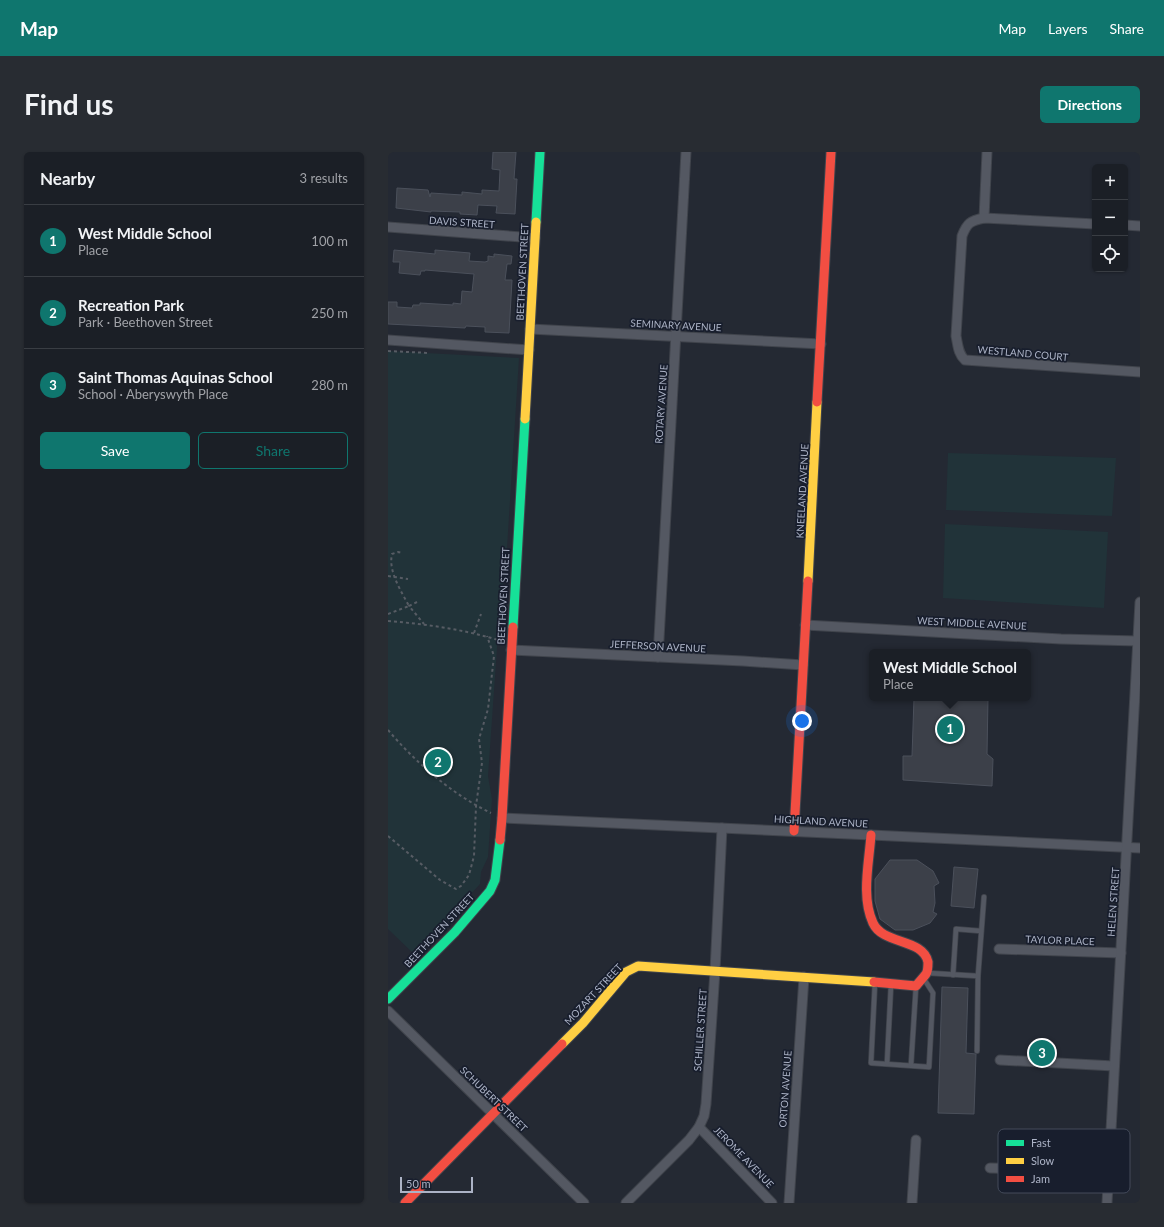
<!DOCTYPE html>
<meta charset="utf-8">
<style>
body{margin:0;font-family:Lato,sans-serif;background:#282c32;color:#f1f3f6}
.controls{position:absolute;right:12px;top:12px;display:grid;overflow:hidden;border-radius:6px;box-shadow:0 1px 3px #0004}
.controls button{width:36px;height:36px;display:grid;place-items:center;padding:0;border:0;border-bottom:1px solid #393d43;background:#1b1f26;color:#f1f3f6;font:20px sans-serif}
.scale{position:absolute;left:12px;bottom:10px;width:73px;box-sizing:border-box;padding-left:4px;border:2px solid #acb3c6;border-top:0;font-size:11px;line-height:14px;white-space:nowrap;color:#acb3c6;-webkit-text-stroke:3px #181e2d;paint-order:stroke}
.you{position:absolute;left:414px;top:569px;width:14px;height:14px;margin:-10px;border:3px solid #fff;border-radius:50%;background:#1a73e8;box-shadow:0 0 0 6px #1a73e833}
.badge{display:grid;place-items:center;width:26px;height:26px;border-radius:50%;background:#0f766e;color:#fff;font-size:13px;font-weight:700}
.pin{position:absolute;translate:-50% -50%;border:2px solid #fff;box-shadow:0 1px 4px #0006}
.popup{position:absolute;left:481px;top:497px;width:162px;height:52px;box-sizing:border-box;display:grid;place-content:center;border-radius:6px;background:#1b1f26;filter:drop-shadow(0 1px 3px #0005);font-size:13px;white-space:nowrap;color:#a0a2a7}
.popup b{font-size:15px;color:#f1f3f6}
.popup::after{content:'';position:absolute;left:50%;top:100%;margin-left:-8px;border:8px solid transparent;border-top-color:#1b1f26}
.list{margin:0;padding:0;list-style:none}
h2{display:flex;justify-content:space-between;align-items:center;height:52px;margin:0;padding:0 16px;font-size:17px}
h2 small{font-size:13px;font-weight:400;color:#a0a2a7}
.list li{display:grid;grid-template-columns:26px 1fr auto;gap:12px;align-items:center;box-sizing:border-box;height:72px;padding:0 16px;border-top:1px solid #393d43}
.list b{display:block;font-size:15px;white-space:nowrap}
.list p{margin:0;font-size:13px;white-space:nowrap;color:#a0a2a7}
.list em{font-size:13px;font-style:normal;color:#a0a2a7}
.actions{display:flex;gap:8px;padding:12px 16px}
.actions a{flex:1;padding:9px 0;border:1px solid #0f766e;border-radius:6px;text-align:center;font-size:14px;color:#0f766e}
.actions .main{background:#0f766e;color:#fff}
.icon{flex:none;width:22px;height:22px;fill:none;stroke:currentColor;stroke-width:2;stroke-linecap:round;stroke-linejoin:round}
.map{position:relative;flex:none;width:752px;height:1051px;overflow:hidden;border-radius:6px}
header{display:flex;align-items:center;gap:24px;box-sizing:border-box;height:56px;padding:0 20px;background:#0f766e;color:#fff}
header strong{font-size:19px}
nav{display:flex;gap:22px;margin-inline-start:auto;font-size:14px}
.intro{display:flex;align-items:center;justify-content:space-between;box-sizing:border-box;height:96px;padding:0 24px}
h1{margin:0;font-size:28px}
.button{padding:10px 18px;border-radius:6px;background:#0f766e;color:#fff;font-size:14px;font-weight:700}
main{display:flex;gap:24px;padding:0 24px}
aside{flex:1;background:#1b1f26;border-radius:6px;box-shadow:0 1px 3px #0004}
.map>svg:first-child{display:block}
</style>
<header>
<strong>Map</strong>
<nav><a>Map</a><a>Layers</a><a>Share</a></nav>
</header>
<div class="intro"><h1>Find us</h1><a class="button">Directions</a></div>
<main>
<aside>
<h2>Nearby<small>3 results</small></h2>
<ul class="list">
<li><span class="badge">1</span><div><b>West Middle School</b><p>Place</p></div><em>100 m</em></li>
<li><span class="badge">2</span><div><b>Recreation Park</b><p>Park · Beethoven Street</p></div><em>250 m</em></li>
<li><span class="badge">3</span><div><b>Saint Thomas Aquinas School</b><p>School · Aberyswyth Place</p></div><em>280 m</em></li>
</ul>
<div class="actions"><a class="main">Save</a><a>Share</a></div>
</aside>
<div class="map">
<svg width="752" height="1051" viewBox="0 0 752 1051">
<rect width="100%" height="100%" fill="#242933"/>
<g fill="#213339">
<path d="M0,199L131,206L118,412L111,468L100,624L104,647L100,705L93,720L92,732L27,803L0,777Z"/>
<path d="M560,301L728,306L724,364L558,358Z"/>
<path d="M557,372L720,380L716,456L555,446Z"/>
</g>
<g fill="#3c4049" stroke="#4b505b">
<path d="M105,0H128L126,27H129L127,62L108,61L109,54L90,53L89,63L72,62V60L43,59V60L8,56L9,36L40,38L42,45L43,41L74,43V40L94,42V38L111,39L112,18L104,17Z"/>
<path d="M6,98L47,102V98L82,101L81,109L97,110L100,109V104L106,105V102L124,104L123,112H119L117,128H124L121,181L97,180V175L78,174L77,176L0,172V150H9V155L24,156L25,153H32V151L65,153V151L73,152L74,139L84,140L86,122L37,118V119H33L32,123L11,121L12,110H5Z"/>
<path d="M526,546H600L599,602L605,607L604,634L515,628V604H524Z"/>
<path d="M502,708H529L545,719L551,731L546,734L547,751L545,760L549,762L542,771L525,778H507L492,767L487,749V727Z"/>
<path d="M566,715L590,717L586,756L563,754Z"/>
<path d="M554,835L580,836L578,901L588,902L586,962L550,961Z"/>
</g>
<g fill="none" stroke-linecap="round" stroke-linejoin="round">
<defs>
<g id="lane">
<path d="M540,821L590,824"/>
<path d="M565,823L568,777L593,779"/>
<path d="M487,830L483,911L541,915L545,841L536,827"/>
<path d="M589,899L590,824L596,745"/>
<path d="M499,912L503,833"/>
<path d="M523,913L528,834"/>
</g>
<g id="street">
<path d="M596,66L599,0"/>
<path d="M707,72L596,66C582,69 579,71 574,84L568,184C570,193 570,202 577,208L752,220"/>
<path d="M737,73L752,74"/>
<path d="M0,75L147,86"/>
<path d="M142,177L433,192"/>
<path d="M0,188L141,198"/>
<path d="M417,473L673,487L750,489"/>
<path d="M123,498L355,509L415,513"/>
<path d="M270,505L298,0"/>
<path d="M114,666L483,683L752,696"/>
<path d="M611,797L733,801"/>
<path d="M0,859L196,1051"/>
<path d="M612,908L726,914"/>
<path d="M311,975L384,1051"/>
<path d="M602,1016L720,1019"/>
<path d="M238,1051L301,988L311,975L316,964L318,952L327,819L334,676"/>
<path d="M401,1051L416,825"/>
<path d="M524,1051L528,988"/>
<path d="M719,1051L752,450"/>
</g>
<g id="fast">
<path d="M148,70L152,0"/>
<path d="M125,475L137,267"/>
<path d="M0,847L67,780L102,739L107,728L112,688"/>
</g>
<g id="slow">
<path d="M137,267L148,70"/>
<path d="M420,429L429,250"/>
<path d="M174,892L195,871L238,820L250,814L486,830"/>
</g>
<g id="jam">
<path d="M429,250L443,0"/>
<path d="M406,679L420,429"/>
<path d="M483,683C481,711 473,745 485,771C495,793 535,786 540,810C540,814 540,819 538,822C535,826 531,830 528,834L486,830"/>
<path d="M112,688L114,666L125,475"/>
<path d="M17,1051L174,892"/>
</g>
</defs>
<use href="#lane" stroke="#40444c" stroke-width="6"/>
<use href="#street" stroke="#40444c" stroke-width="11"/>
<use href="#fast" stroke="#40444c" stroke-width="11"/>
<use href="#slow" stroke="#40444c" stroke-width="11"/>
<use href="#jam" stroke="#40444c" stroke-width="11"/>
<g stroke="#575c64" stroke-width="2" stroke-dasharray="3 3" stroke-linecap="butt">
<path d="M0,199L41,201"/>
<path d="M0,424L20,427"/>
<path d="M29,450L21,454L36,472"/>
<path d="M0,462L21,454C13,439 0,419 4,402L10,400L15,401"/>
<path d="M0,469C37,472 74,477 110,488"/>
<path d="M86,481L93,462"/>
<path d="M0,578C28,611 65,643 103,661"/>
<path d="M0,684L52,728L68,737L73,734L81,723L86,704L88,654L94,611L91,587L100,557L106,504L99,484"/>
</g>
<use href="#lane" stroke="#545862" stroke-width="4.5"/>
<use href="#street" stroke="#545862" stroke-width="9"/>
<use href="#fast" stroke="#16e098" stroke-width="9"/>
<use href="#slow" stroke="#ffcf43" stroke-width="9"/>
<use href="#jam" stroke="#f24e42" stroke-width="9"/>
</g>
<g text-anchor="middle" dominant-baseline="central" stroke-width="3.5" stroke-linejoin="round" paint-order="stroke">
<g font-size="10" fill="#acb3c6" stroke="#181e2d">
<text transform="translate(74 70) rotate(4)">DAVIS STREET</text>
<text transform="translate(134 120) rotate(-87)">BEETHOVEN STREET</text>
<text transform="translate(288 173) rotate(3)">SEMINARY AVENUE</text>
<text transform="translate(635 201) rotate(5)">WESTLAND COURT</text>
<text transform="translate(273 252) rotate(-86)">ROTARY AVENUE</text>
<text transform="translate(414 339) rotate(-87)">KNEELAND AVENUE</text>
<text transform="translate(115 444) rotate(-87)">BEETHOVEN STREET</text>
<text transform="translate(584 471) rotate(3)">WEST MIDDLE AVENUE</text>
<text transform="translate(270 494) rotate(3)">JEFFERSON AVENUE</text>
<text transform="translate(433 669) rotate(3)">HIGHLAND AVENUE</text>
<text transform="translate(725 750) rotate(-86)">HELEN STREET</text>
<text transform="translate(51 778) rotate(-47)">BEETHOVEN STREET</text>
<text transform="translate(672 788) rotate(2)">TAYLOR PLACE</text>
<text transform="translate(205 842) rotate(-47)">MOZART STREET</text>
<text transform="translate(312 878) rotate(-86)">SCHILLER STREET</text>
<text transform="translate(397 937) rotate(-86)">ORTON AVENUE</text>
<text transform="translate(106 947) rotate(44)">SCHUBERT STREET</text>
<text transform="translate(356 1005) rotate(46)">JEROME AVENUE</text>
</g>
</g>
<rect x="610" y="977" width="132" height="64" rx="6" fill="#181e2d" stroke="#444b5b" stroke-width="1"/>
<rect x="618" y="988" width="18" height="6" fill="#16e098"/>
<rect x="618" y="1006" width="18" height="6" fill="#ffcf43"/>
<rect x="618" y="1024" width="18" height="6" fill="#f24e42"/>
<g font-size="11" fill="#acb3c6">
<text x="643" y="995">Fast</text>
<text x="643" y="1013">Slow</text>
<text x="643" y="1031">Jam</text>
</g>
</svg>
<div class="controls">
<button>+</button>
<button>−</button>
<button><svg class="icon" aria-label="locate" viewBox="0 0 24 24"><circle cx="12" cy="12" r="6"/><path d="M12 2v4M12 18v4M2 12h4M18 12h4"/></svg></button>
</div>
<div class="scale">50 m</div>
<div class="you"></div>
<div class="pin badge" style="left:562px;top:577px">1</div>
<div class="popup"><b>West Middle School</b>Place</div>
<div class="pin badge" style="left:50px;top:610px">2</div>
<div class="pin badge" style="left:654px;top:901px">3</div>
</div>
</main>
